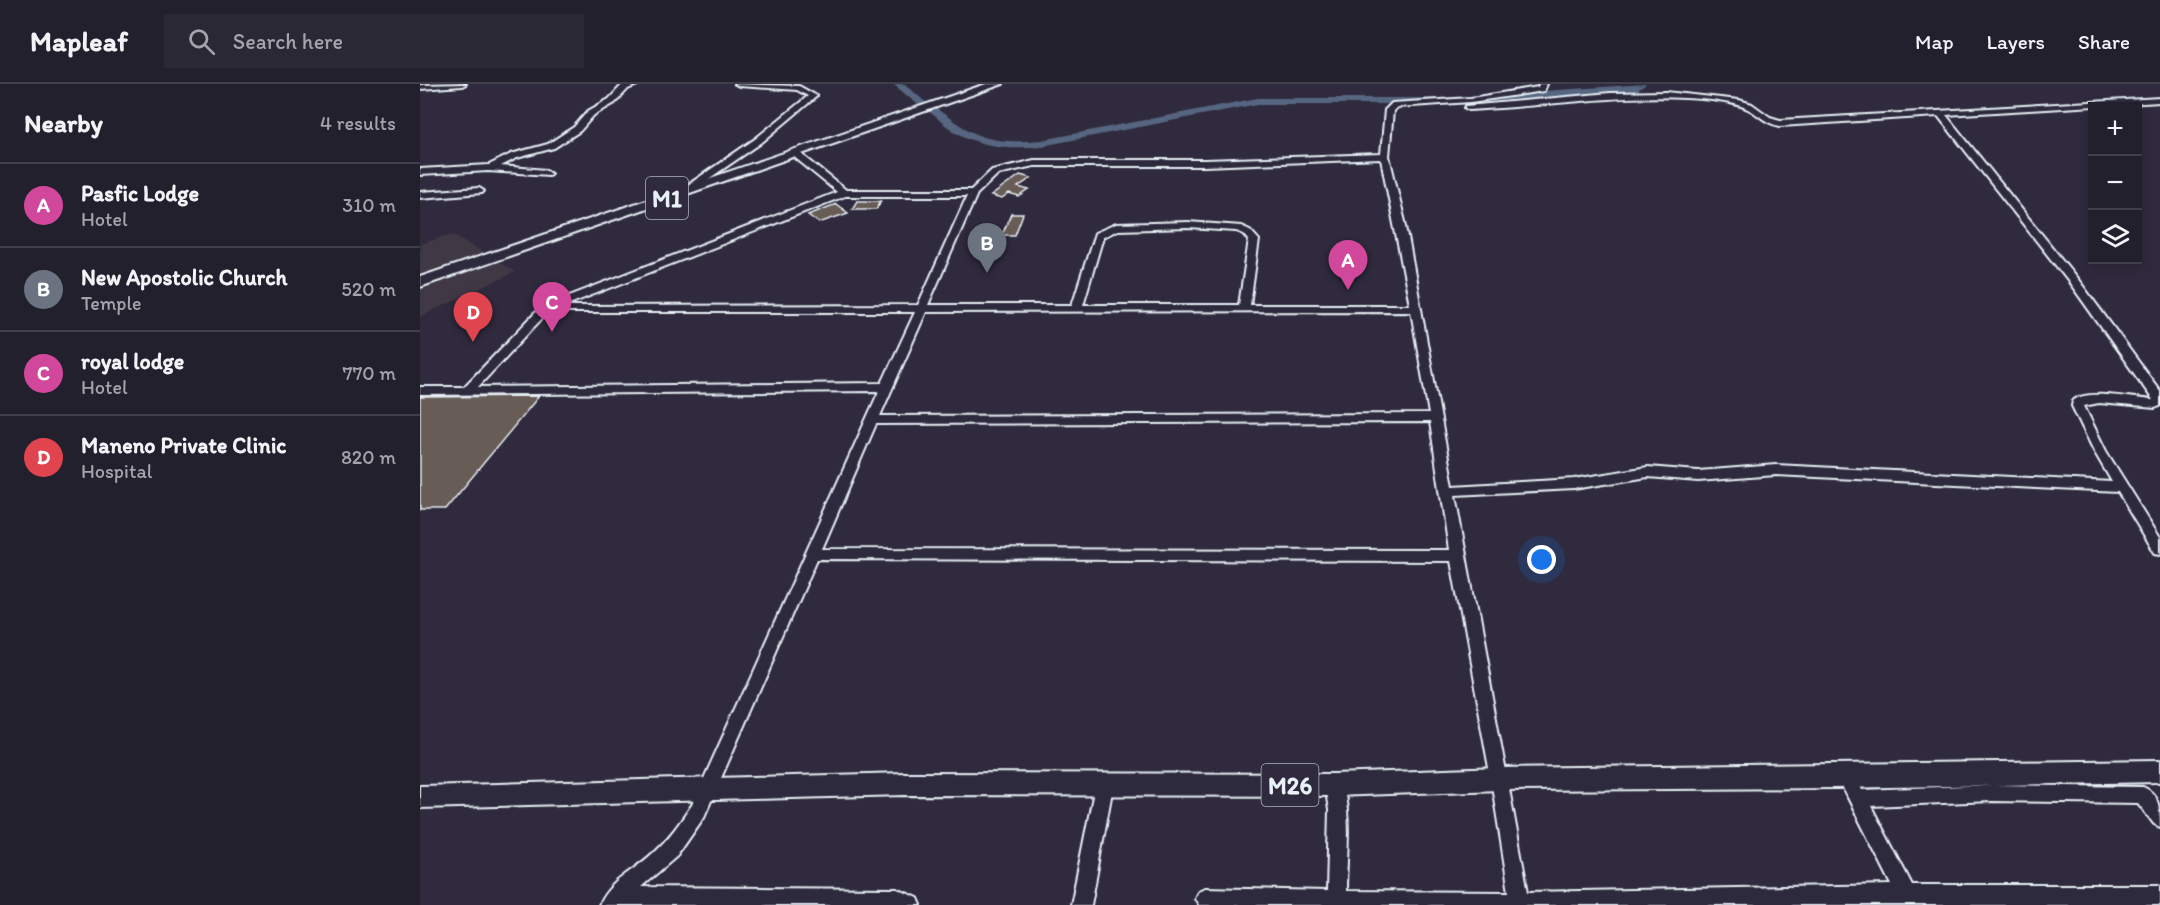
<!DOCTYPE html>
<meta charset="utf-8">
<style>
body{margin:0;font-family:Itim,sans-serif;background:#2b2836;color:#f1f3f6}
.controls{position:absolute;right:18px;top:18px;display:grid;overflow:hidden;border-radius:0px;box-shadow:0 3px 15px #0003}
.controls button{width:54px;height:54px;display:grid;place-items:center;padding:0;border:0;border-bottom:2px solid #403e4a;background:#23202e;color:#f1f3f6;font:30px sans-serif}
.you{position:absolute;left:1122px;top:476px;width:21px;height:21px;margin:-15px;border:4px solid #fff;border-radius:50%;background:#1a73e8;box-shadow:0 0 0 9px #1a73e833}
.badge{display:grid;place-items:center;width:39px;height:39px;border-radius:50%;background:#ffd166;color:#fff;font-size:20px;font-weight:700}
.pin{position:absolute;translate:-50% -50px;filter:drop-shadow(0 2px 3px #0008)}
.pin::after{content:'';position:absolute;top:32px;width:21px;height:18px;background:inherit;clip-path:polygon(0 0,100% 0,50% 100%)}
.list{margin:0;padding:0;list-style:none}
h2{display:flex;justify-content:space-between;align-items:center;height:78px;margin:0;padding:0 24px;font-size:26px}
h2 small{font-size:20px;font-weight:400;color:#a3a3aa}
.list li{display:grid;grid-template-columns:39px 1fr auto;gap:18px;align-items:center;box-sizing:border-box;height:84px;padding:0 24px;border-top:2px solid #403e4a}
.list b{display:block;font-size:22px;white-space:nowrap}
.list p{margin:0;font-size:20px;white-space:nowrap;color:#a3a3aa}
.list em{font-size:20px;font-style:normal;color:#a3a3aa}
.icon{flex:none;width:33px;height:33px;fill:none;stroke:currentColor;stroke-width:2;stroke-linecap:round;stroke-linejoin:round}
.map{position:relative;flex:none;width:1740px;height:821px;overflow:hidden}
header{display:flex;align-items:center;gap:36px;box-sizing:border-box;height:84px;padding:0 30px;background:#23202e;border-bottom:2px solid #403e4a}
header strong{font-size:28px}
nav{display:flex;gap:33px;margin-inline-start:auto;font-size:21px}
.search{width:420px;height:54px;background:#2b2836;display:flex;align-items:center;gap:15px;box-sizing:border-box;padding:0 21px;border-radius:0px;color:#a3a3aa;font-size:22px}
main{display:flex}
aside{flex:1;background:#23202e}
.map>svg:first-child{display:block}
</style>
<header>
<strong>Mapleaf</strong>
<div class="search"><svg class="icon" aria-label="search" viewBox="0 0 24 24"><circle cx="10" cy="10" r="6"/><path d="M15 15l6 6"/></svg>Search here</div>
<nav><a>Map</a><a>Layers</a><a>Share</a></nav>
</header>
<main>
<aside>
<h2>Nearby<small>4 results</small></h2>
<ul class="list">
<li><span class="badge" style="background:#d1479c">A</span><div><b>Pasfic Lodge</b><p>Hotel</p></div><em>310 m</em></li>
<li><span class="badge" style="background:#6b7280">B</span><div><b>New Apostolic Church</b><p>Temple</p></div><em>520 m</em></li>
<li><span class="badge" style="background:#d1479c">C</span><div><b>royal lodge</b><p>Hotel</p></div><em>770 m</em></li>
<li><span class="badge" style="background:#e0444e">D</span><div><b>Maneno Private Clinic</b><p>Hospital</p></div><em>820 m</em></li>
</ul>
</aside>
<div class="map">
<svg width="1740" height="821" viewBox="0 0 1740 821">
<rect width="100%" height="100%" fill="#2f2a3d"/>
<filter id="ink" filterUnits="userSpaceOnUse"><feTurbulence type="fractalNoise" baseFrequency=".0167" numOctaves="2"/><feDisplacementMap in="SourceGraphic" scale="12" xChannelSelector="R" yChannelSelector="G"/><feConvolveMatrix kernelMatrix="1 2 1 2 8 2 1 2 1" color-interpolation-filters="sRGB"/></filter>
<g filter="url(#ink)">
<path fill="#403945" d="M33,150L95,188L0,233V160Z"/>
<g fill="none" stroke-linecap="round" stroke-linejoin="round">
<path fill="#566580" fill-rule="evenodd" d="M473,0H485L512,24L517,25C558,55 570,60 622,56L838,14H1019L1226,0L1218,6L1173,11L1019,20H838L622,62C586,65 558,64 528,43C520,38 510,26 503,25Z"/>
</g>
<g fill="#685b57" stroke="#e8f1f8" stroke-width="1.5">
<path d="M600,91L611,94L598,103L609,106L599,113L589,110L582,115L571,112Z"/>
<path d="M437,117H461L456,125H432Z"/>
<path d="M416,120L428,129L399,139L388,131Z"/>
<path d="M591,130H603L595,151H582Z"/>
<path d="M119,312L25,426H0V313Z"/>
</g>
<g fill="none" stroke-linecap="round" stroke-linejoin="round">
<defs>
<g id="minor">
<path d="M46,0L42,2L0,5V1Z"/>
<path d="M207,0H220L208,5L195,19L174,31L160,47L134,64L97,74L81,82L126,86L131,89L129,91L68,87L0,91V85L69,81L91,70L128,60L154,43L168,27L189,15L202,1Z"/>
<path d="M315,0L379,2L397,12L341,59L265,111H259V107L335,55L388,12L377,6L319,2Z"/>
<path d="M1119,0H1127L1124,7L1051,18L977,23L973,27L969,72L986,142L1033,402L1154,395L1228,383L1278,387L1356,381L1692,398L1674,367L1652,322L1653,317C1666,304 1715,315 1733,316L1652,202L1518,32L1360,42C1346,40 1340,31 1328,25C1317,19 1304,18 1292,16C1211,7 1131,22 1049,26L1045,24L1046,22L1190,9L1246,8L1319,16L1332,20L1350,33L1360,36L1740,14V18L1526,31L1660,198L1740,307V322L1735,324L1679,319L1664,322L1686,367L1740,453V470L1735,469L1698,408L1356,391L1278,397L1228,393L1154,405L1035,411L1108,808L1472,801L1417,692L1420,686L1426,684L1432,686L1442,706L1572,701L1723,703C1740,710 1740,726 1740,743L1734,740L1718,719L1572,717L1451,722L1492,801H1740V821H779L775,814L778,807L785,804L907,807L909,726L905,701L908,695L914,693L920,695C933,725 926,775 926,807L1089,808L1071,695L1031,477L397,475L284,733L257,772L221,803L477,805L498,814L501,821H179C190,796 213,788 233,769C249,755 260,738 272,721L459,307L0,311V303H44L121,223L417,108L373,72V68H379L426,106H551L572,86L614,76H785L961,70L965,26L972,19L1051,14L1118,3ZM961,75L990,221H830L839,156L830,146L821,142L768,138L696,140L675,149L652,221H508L557,110L578,90L614,82H785ZM425,112H547L498,221L144,222ZM768,144L816,147L824,150L829,156L819,221H663L683,153L698,146ZM991,227L1009,330L460,332L506,228ZM128,228H495L462,299L58,303ZM1010,338L1029,466L402,465L456,340Z"/>
<path d="M59,104L64,107L62,109L0,114V108Z"/>
<path d="M684,694L690,696L693,702L671,821H651L675,702L678,696Z"/>
</g>
<path id="major" d="M1740,676V698L1416,704L1080,706L914,712L485,711L0,724V702L485,689L914,690L1080,684Z"/>
<path id="highway" d="M566,0H583L0,203V193Z"/>
</defs>
<use href="#minor" stroke="#e8f1f8" stroke-width="4"/>
<use href="#major" stroke="#e8f1f8" stroke-width="4"/>
<use href="#highway" stroke="#e8f1f8" stroke-width="4"/>
<use href="#minor" fill="#2f2a3d" fill-rule="evenodd"/>
<use href="#major" fill="#2f2a3d" fill-rule="evenodd"/>
<use href="#highway" fill="#2f2a3d" fill-rule="evenodd"/>
</g>
</g>
<g text-anchor="middle" dominant-baseline="central" stroke-width="4.5" stroke-linejoin="round" paint-order="stroke">
<g fill="#2f2a3d" stroke="#b0b5c0" stroke-width="1.5">
<rect x="226" y="93" width="42" height="42" rx="4.5"/>
<rect x="841.5" y="680" width="57" height="42" rx="4.5"/>
</g>
<g font-size="24" font-weight="bold" fill="#e8f1f8">
<text x="247" y="114">M1</text>
<text x="870" y="701">M26</text>
</g>
</g>
</svg>
<div class="controls">
<button>+</button>
<button>−</button>
<button><svg class="icon" aria-label="layers" viewBox="0 0 24 24"><path d="M12 4l9 5-9 5-9-5zM3 14l9 5 9-5"/></svg></button>
</div>
<div class="you"></div>
<div class="pin badge" style="left:928px;top:206px;background:#d1479c">A</div>
<div class="pin badge" style="left:567px;top:189px;background:#6b7280">B</div>
<div class="pin badge" style="left:132px;top:248px;background:#d1479c">C</div>
<div class="pin badge" style="left:53px;top:258px;background:#e0444e">D</div>
</div>
</main>
